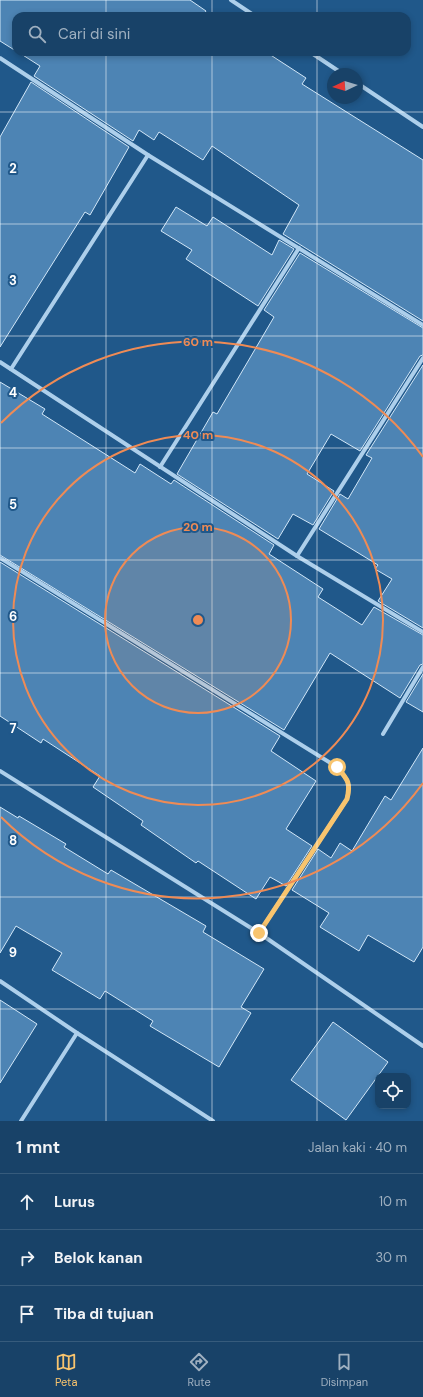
<!DOCTYPE html>
<html lang="id">
<meta charset="utf-8">
<style>
body{margin:0;font-family:"DM Sans",sans-serif;background:#21496e;color:#f1f3f6}
.controls{position:absolute;right:12px;bottom:12px;display:grid;overflow:hidden;border-radius:8px;box-shadow:0 2px 6px #0003}
.controls button{width:36px;height:36px;display:grid;place-items:center;padding:0;border:0;border-bottom:1px solid #365b7c;background:#184268;color:#f1f3f6;font:20px sans-serif}
.compass{position:absolute;left:327px;top:68px;width:36px;height:36px;border-radius:50%;background:#184268;box-shadow:0 2px 6px #0003;rotate:266deg}
.stop{position:absolute;width:12px;height:12px;margin:-9px;border:3px solid #f8c46e;border-radius:50%;background:#fff}
.stop.end{background:#f8c46e;border-color:#fff;box-shadow:0 1px 4px #0008}
.list{margin:0;padding:0;list-style:none}
h2{display:flex;justify-content:space-between;align-items:center;height:52px;margin:0;padding:0 16px;font-size:17px}
h2 small{font-size:13px;font-weight:400;color:#9fb0c0}
.list li{display:grid;grid-template-columns:26px 1fr auto;gap:12px;align-items:center;box-sizing:border-box;height:56px;padding:0 16px;border-top:1px solid #365b7c}
.list b{display:block;font-size:15px;white-space:nowrap}
.list em{font-size:13px;font-style:normal;color:#9fb0c0}
.icon{flex:none;width:22px;height:22px;fill:none;stroke:currentColor;stroke-width:2;stroke-linecap:round;stroke-linejoin:round}
.map{position:relative;flex:none;width:423px;height:1121px;overflow:hidden}
.search{position:absolute;background:#184268;box-shadow:0 2px 6px #0003;left:12px;right:12px;top:12px;height:44px;display:flex;align-items:center;gap:10px;box-sizing:border-box;padding:0 14px;border-radius:12px;color:#9fb0c0;font-size:15px}
.sheet{height:220px;background:#184268}
nav{display:flex;justify-content:space-around;align-items:center;box-sizing:border-box;height:56px;border-top:1px solid #365b7c;background:#184268;font-size:11px;color:#9fb0c0}
nav a{display:grid;justify-items:center;gap:2px}
nav .on{color:#f8c46e}
.map>svg:first-child{display:block}
</style>
<div class="map">
<svg width="423" height="1121" viewBox="0 0 423 1121">
<rect width="100%" height="100%" fill="#20588a"/>
<g fill="#4d84b4" stroke="#d2e7f8">
<path d="M0,0H190L206,11L204,14L208,16H16V51L0,41Z"/>
<path d="M18,52H266L306,78L302,84L423,160V321L283,234L299,205L212,146L203,160L159,132L154,140L139,130L133,141L34,76L40,66Z"/>
<path d="M31,82L129,147L90,215L85,212L0,347V137Z"/>
<path d="M176,207L207,226L213,217L272,255L279,240L294,249L258,306L186,259L192,250L161,231Z"/>
<path d="M300,253L423,328V355L420,356L360,451L331,434L307,474L334,491L313,525L293,514L278,539L177,474L213,412L217,414L274,317L264,310Z"/>
<path d="M423,365V628L378,601L392,579L375,569L378,565L319,529L340,494L348,499L372,458L366,455Z"/>
<path d="M0,382L45,409L42,414L135,473L140,464L171,484L174,480L274,545L269,554L323,589L318,597L362,625L374,607L423,635V664L420,665L400,698L330,653L284,730L0,555Z"/>
<path d="M0,562L280,736L271,751L316,781L286,829L312,846L286,886L270,877L256,899L198,861L196,863L141,825L143,821L93,787L100,776L43,739L41,743L0,716Z"/>
<path d="M423,674V712L406,702Z"/>
<path d="M423,748V947L414,962L368,935L359,951L320,927L329,913L292,890L318,849L331,858L340,843L352,851L385,796L391,800Z"/>
<path d="M0,807L18,818L19,816L66,844L64,847L108,874L111,870L206,926L203,932L264,969L241,1007L251,1013L219,1067L150,1026L153,1021L105,991L100,999L52,970L62,953L16,926L0,953Z"/>
<path d="M0,1000L37,1024L0,1083Z"/>
<path d="M333,1022L388,1062L346,1120L291,1080Z"/>
</g>
<g fill="none" stroke-linecap="round" stroke-linejoin="round">
<g stroke="#adcfeb" stroke-width="4">
<path d="M231,0L255,16"/>
<path d="M310,52L343,74"/>
<path d="M0,58L148,155L423,325"/>
<path d="M357,83L423,127"/>
<path d="M0,362L297,556L423,632"/>
<path d="M11,369L148,155"/>
<path d="M160,467L299,248"/>
<path d="M297,556L423,358"/>
<path d="M0,558L337,767C348,780 351,783 347,799L259,933"/>
<path d="M383,734L423,667"/>
<path d="M0,771L259,933L423,1046"/>
<path d="M0,981L77,1033L213,1121"/>
<path d="M21,1121L77,1033"/>
</g>
</g>
<g fill="none" stroke-linecap="round" stroke-linejoin="round">
<path stroke="#f8c46e" stroke-width="5" d="M259,933L347,799C351,783 348,780 337,767"/>
</g>
<path fill="none" stroke="#fff" stroke-width="1" stroke-opacity="0.55" d="M106,0V16M212,0V16M317,0V16M106,52V1121M212,52V1121M317,52V1121M0,112H423M0,224H423M0,336H423M0,448H423M0,560H423M0,673H423M0,785H423M0,897H423M0,1009H423"/>
<circle cx="198" cy="620" r="93" fill="#ef8b55" fill-opacity=".12"/>
<g fill="none" stroke="#ef8b55" stroke-width="2">
<circle cx="198" cy="620" r="93"/>
<circle cx="198" cy="620" r="185"/>
<path d="M423 783A278 278 0 0 1 1 817M1 423A278 278 0 0 1 423 457"/>
</g>
<g font-size="13" text-anchor="middle" font-weight="bold" fill="#fff" stroke="#20588a" stroke-width="4" stroke-linejoin="round" paint-order="stroke">
<text x="13" y="173">2</text>
<text x="13" y="285">3</text>
<text x="13" y="397">4</text>
<text x="13" y="509">5</text>
<text x="13" y="621">6</text>
<text x="13" y="733">7</text>
<text x="13" y="845">8</text>
<text x="13" y="957">9</text>
</g>
<circle cx="198" cy="620" r="6" fill="#ef8b55" stroke="#20588a" stroke-width="2"/>
<g font-size="12" text-anchor="middle" font-weight="bold" fill="#ef8b55" stroke="#20588a" stroke-width="4" stroke-linejoin="round" paint-order="stroke">
<text x="198" y="346">60 m</text>
<text x="198" y="439">40 m</text>
<text x="198" y="531">20 m</text>
</g>
</svg>
<div class="controls">
<button><svg class="icon" aria-label="locate" viewBox="0 0 24 24"><circle cx="12" cy="12" r="6"/><path d="M12 2v4M12 18v4M2 12h4M18 12h4"/></svg></button>
</div>
<svg class="compass" viewBox="-18 -18 36 36"><path d="M0-13l5 13h-10z" fill="#e53935"/><path d="M0 13l5-13h-10z" fill="#9fb0c0"/></svg>
<div class="stop" style="left:337px;top:767px"></div>
<div class="stop end" style="left:259px;top:933px"></div>
<div class="search"><svg class="icon" aria-label="search" viewBox="0 0 24 24"><circle cx="10" cy="10" r="6"/><path d="M15 15l6 6"/></svg>Cari di sini</div>
</div>
<section class="sheet">
<h2>1 mnt<small>Jalan kaki · 40 m</small></h2>
<ul class="list">
<li><svg class="icon" aria-label="ahead" viewBox="0 0 24 24"><path d="M12 20V5M6 11l6-6 6 6"/></svg><div><b>Lurus</b></div><em>10 m</em></li>
<li><svg class="icon" aria-label="right" viewBox="0 0 24 24"><path d="M7 20v-9h11M14 6l5 5-5 5"/></svg><div><b>Belok kanan</b></div><em>30 m</em></li>
<li><svg class="icon" aria-label="arrive" viewBox="0 0 24 24"><path d="M6 21V4h12l-3 4 3 4H6"/></svg><div><b>Tiba di tujuan</b></div></li>
</ul>
</section>
<nav>
<a class="on"><svg class="icon" aria-label="map" viewBox="0 0 24 24"><path d="M3 6l6-2 6 2 6-2v14l-6 2-6-2-6 2zM9 4v14M15 6v14"/></svg>Peta</a>
<a><svg class="icon" aria-label="directions" viewBox="0 0 24 24"><path d="M12 3l9 9-9 9-9-9zM9 14v-3h6M13 9l2 2-2 2"/></svg>Rute</a>
<a><svg class="icon" aria-label="saved" viewBox="0 0 24 24"><path d="M7 4h10v16l-5-4-5 4z"/></svg>Disimpan</a>
</nav>
